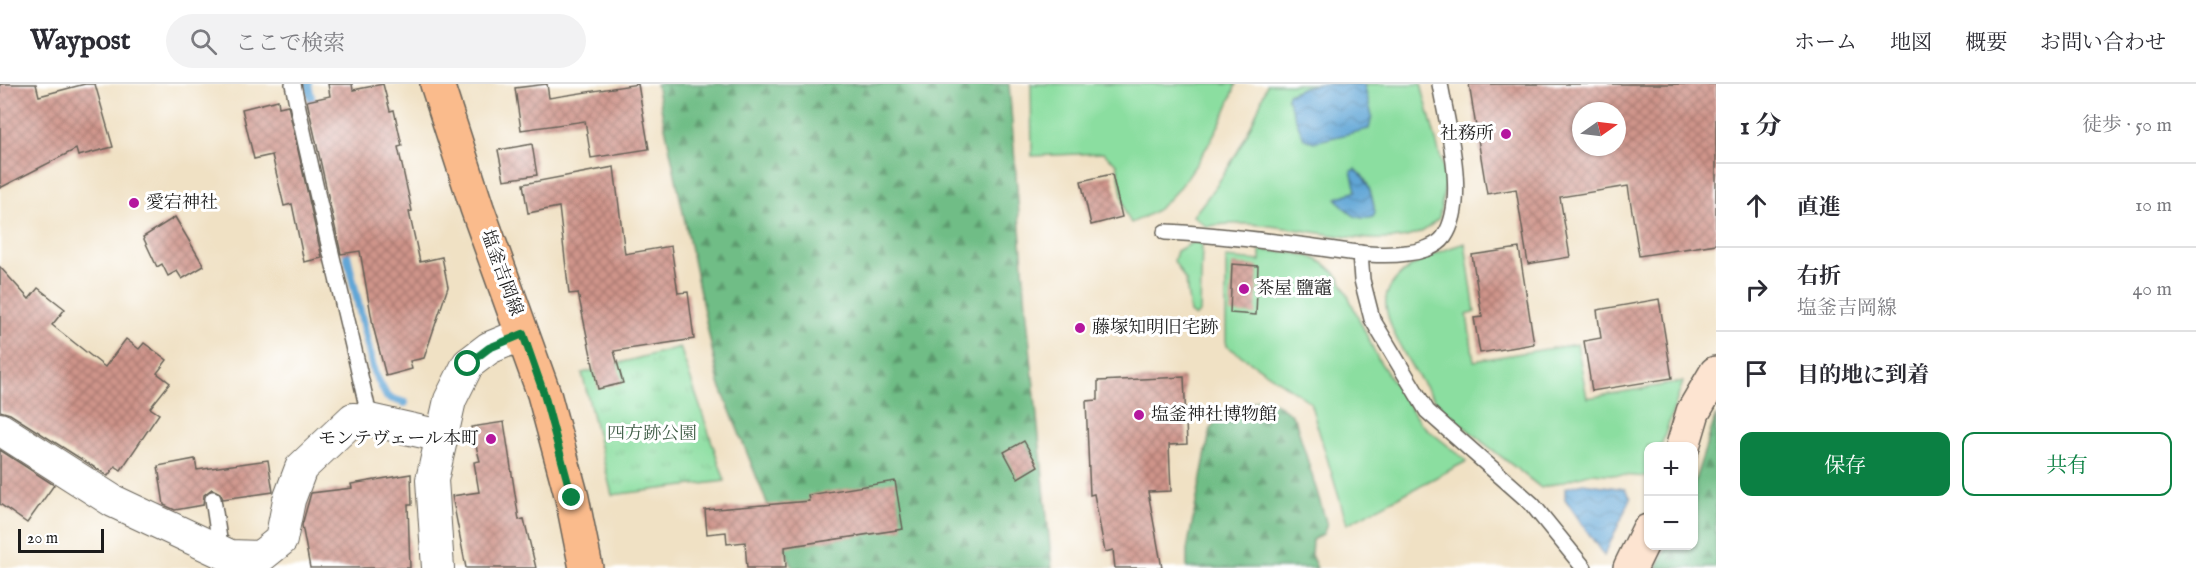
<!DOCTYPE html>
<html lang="ja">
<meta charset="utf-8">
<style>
body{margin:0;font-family:"IM FELL English","Noto Serif JP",serif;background:#f2f2f3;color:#2b2b33}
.controls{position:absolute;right:18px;bottom:18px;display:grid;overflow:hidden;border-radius:12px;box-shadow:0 2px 4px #0004}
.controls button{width:54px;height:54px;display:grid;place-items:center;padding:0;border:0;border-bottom:2px solid #e1e1e2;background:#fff;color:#2b2b33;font:30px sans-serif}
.compass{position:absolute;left:1572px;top:18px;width:54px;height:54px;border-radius:50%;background:#fff;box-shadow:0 2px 4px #0004;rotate:76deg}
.scale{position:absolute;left:18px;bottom:15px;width:86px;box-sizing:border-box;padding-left:6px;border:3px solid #1c1c1c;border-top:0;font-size:16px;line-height:21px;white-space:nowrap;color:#1c1c1c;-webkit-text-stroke:4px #fff;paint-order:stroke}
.stop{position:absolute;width:18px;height:18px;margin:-14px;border:4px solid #0b8043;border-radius:50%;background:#fff}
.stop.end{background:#0b8043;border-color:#fff;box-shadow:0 2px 6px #0008}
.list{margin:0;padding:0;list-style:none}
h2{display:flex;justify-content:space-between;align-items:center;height:78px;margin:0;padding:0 24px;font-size:26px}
h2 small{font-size:20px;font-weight:400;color:#7c7c81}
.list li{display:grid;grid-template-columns:39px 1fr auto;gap:18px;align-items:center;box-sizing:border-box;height:84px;padding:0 24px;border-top:2px solid #e1e1e2}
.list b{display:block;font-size:22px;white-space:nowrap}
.list p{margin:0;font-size:20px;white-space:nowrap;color:#7c7c81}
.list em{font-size:20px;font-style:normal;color:#7c7c81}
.actions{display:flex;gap:12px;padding:18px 24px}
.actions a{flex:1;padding:14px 0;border:2px solid #0b8043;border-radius:12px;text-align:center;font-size:21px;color:#0b8043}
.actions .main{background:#0b8043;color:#fff}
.icon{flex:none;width:33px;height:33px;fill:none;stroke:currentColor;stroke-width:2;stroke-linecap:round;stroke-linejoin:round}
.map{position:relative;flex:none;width:1716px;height:484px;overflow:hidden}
header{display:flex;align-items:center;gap:36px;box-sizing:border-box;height:84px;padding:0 30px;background:#fff;border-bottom:2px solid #e1e1e2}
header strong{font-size:28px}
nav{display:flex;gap:33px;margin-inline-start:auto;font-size:21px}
.search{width:420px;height:54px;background:#f2f2f3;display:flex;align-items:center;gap:15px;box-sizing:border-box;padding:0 21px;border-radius:33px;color:#7c7c81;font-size:22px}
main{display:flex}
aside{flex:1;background:#fff}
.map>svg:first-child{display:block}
</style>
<header>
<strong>Waypost</strong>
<div class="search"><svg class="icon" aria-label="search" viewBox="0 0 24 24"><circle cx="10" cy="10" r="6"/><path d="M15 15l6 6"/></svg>ここで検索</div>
<nav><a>ホーム</a><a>地図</a><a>概要</a><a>お問い合わせ</a></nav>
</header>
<main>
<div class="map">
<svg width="1716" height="484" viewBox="0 0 1716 484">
<defs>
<pattern id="forest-firs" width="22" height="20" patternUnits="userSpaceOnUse" patternTransform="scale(1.5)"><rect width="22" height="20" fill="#70bd86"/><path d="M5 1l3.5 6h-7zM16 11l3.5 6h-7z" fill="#5b996d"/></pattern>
<pattern id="park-tufts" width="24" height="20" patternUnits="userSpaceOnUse" patternTransform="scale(1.5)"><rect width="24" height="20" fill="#8bdea0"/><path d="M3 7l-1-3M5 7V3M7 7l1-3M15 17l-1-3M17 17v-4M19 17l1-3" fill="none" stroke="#77be89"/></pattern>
<pattern id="water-waves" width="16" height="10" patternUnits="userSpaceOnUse" patternTransform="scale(1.5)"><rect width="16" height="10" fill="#60a6d6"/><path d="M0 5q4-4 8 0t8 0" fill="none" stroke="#4e86ad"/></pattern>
<pattern id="building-cross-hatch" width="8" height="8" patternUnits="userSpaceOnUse" patternTransform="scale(1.5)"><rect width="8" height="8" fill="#cf948a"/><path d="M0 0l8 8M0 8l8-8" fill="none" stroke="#a77870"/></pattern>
</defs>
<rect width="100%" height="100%" fill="#fff"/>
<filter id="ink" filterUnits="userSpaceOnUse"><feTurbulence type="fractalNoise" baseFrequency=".0167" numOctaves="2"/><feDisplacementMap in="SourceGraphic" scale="12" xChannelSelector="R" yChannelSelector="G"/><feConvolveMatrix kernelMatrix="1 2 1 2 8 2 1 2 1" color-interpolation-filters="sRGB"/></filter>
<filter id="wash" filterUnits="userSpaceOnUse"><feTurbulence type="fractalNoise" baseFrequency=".008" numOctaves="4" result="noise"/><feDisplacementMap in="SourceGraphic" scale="24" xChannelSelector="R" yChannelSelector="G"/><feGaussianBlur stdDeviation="1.35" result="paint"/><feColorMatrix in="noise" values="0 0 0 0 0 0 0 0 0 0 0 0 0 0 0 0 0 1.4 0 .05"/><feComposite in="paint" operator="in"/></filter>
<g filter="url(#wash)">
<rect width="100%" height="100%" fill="#f0e1c4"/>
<g fill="#8bdea0" stroke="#547d5e" stroke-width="1.5">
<path d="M1031,0H1236C1225,36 1194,90 1167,117C1157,128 1144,133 1131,139L1125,128L1117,80L1103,69L1032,72Z"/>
<path d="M1267,0H1421L1443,83L1445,102L1439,134C1433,139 1428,145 1421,148C1374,172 1267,128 1207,143L1193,132C1225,93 1252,49 1267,0Z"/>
<path d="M1193,158H1199L1202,161L1200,228L1195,233L1190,229L1186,197L1174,177L1177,167Z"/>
<path d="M1465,159L1475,228L1467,231L1474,277L1577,260L1587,314L1683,298L1661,362H1648V393L1592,389L1541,404C1508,377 1472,352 1442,323C1423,305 1378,235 1387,210C1397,182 1439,167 1465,159Z"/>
<path d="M1260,166C1295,170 1317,166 1340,195L1378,275L1421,340L1467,377L1347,440L1310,318L1227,262L1226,257V174L1260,177Z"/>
</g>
<g fill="url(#forest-firs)" stroke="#466c51" stroke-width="1.5">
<path d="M656,0H1009L1026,222L1052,484H793L719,299Z"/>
<path d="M1258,315C1272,315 1289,325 1296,338L1327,441L1323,450L1312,456L1311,471L1317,484H1187V466L1210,347L1216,337Z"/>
<path d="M1716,331V484H1657L1667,462H1694V399Z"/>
</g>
<path fill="url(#park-tufts)" stroke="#547d5e" stroke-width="1.5" d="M680,263L725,397L612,411L582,289Z"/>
<g fill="url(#water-waves)" stroke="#3e6179" stroke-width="1.5">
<path d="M1321,0H1364L1372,32L1369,45L1314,58L1304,55L1287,14L1288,10L1303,3Z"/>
<path d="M1355,85C1369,94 1373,114 1375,129L1373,133C1355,138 1347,127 1336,114L1356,107L1351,87Z"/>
<path d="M1583,399L1625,405L1631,414L1604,472L1565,415V404Z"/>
</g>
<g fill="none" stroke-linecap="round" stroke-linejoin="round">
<g stroke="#60a6d6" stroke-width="8">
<path d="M308,0L314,26"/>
<path d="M344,158L374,288L387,313L405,319"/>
</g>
</g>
<g id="blocks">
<g fill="url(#building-cross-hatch)" fill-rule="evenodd">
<path d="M0,0H36L39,12L85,0H95L113,63L78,72L76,65L0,104Z"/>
<path d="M328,0H352L353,6L383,0L390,27L394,26L402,62L398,63L412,127L409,128L420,178L442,173L448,203L424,274L410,277L412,285L386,292L373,242L360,167L341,170L307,17L330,12Z"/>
<path d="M547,0L549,14L638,0L649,65L591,74L585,37L521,46L515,4Z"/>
<path d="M1469,0H1716V160L1639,172L1628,102L1560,113L1570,173L1528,180L1516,105L1487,110ZM1581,27H1617V63H1581Z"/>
<path d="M278,16L279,23L288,21L322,174L304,178L292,120L284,122L272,71L254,75L242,25Z"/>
<path d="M532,60L537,91L504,96L498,66Z"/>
<path d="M614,83L625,170L671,162L678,209L688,208L694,255L614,267L623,299L598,305L578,209L569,210L559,123L528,129L523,100Z"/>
<path d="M1112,90L1122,133L1091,141L1081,97Z"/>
<path d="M175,133L204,182L182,195L177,187L168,192L162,180L157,183L143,153Z"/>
<path d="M1519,164L1534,260L1480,269L1474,234L1482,233L1472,171Z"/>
<path d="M1232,180L1258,182L1256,231L1230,229Z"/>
<path d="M0,183L29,215L38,204L65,225L52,241L105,283L126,255L139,265L144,259L167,276L157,289L170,299L150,324L159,330L121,386L115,382L108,392L10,330L0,327Z"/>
<path d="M1659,215L1672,294L1592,307L1584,257L1601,254L1597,226Z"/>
<path d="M1184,293L1187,360L1169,361L1171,407L1148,408L1162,484H1115L1113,466L1105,468L1094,410L1090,411L1086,317L1098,316V297Z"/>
<path d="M504,338L519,436L524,435L536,484H466L452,412L479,408L474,378L480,377L471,343Z"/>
<path d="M1024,357L1038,382L1018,394L1004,368Z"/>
<path d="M0,366L54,401L27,439L0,420Z"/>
<path d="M195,375L197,386L268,376L273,408L223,415L220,409L212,405L204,411L203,421L175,426L164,421L158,382Z"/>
<path d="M411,390L412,421H408L410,484H310L302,441L311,409L352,404L351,400Z"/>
<path d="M895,397L903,445L785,463L786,484H747L745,458L727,460L726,448L707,450L705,426L809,417L808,411Z"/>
</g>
</g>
</g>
<g filter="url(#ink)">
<use href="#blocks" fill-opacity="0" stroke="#666157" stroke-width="1.5"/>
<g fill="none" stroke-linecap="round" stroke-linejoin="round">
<defs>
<g id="lane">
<path d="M293,0C316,113 345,223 370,336"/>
<path d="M1165,148C1213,150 1260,156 1307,162C1339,166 1375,174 1407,169C1419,168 1437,163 1444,153C1469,116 1447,41 1440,0"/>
<path d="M1360,169L1362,196L1372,235L1427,327L1532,420L1584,484"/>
<path d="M213,415L221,468"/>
</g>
<g id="street">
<path d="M0,345L113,417L230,472L260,473L281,456L289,416L301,384L353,335L370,336L441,352"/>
<path d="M438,484L432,396L450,316L468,280L489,264L523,250"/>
</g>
<g id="secondary">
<path d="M1683,362L1693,328L1716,289"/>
<path d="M1630,484L1648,447"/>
</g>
<path id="primary" d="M437,0L477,124L544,310L572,414L586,484"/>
</defs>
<use href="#lane" stroke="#666157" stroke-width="18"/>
<use href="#street" stroke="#666157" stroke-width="34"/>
<use href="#secondary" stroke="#666157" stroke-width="36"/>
<use href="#primary" stroke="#666157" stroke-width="36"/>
<use href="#lane" stroke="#fff" stroke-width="15"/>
<use href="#street" stroke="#fff" stroke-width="32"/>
<use href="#secondary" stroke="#fde4d1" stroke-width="33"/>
<use href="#primary" stroke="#fabb8c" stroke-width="33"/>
</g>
</g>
<g fill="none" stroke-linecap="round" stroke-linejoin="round" filter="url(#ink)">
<path stroke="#0b8043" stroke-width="8" d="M468,280L489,264L523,250L544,310L572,414"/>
</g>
<g fill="#b5179e" stroke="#fff" stroke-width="2">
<circle cx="1506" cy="50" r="6"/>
<circle cx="134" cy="119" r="6"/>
<circle cx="1244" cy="205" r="6"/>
<circle cx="1080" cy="244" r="6"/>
<circle cx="1139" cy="331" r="6"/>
<circle cx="491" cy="355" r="6"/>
</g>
<g text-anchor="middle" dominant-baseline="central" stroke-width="6" stroke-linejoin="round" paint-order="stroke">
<g font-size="18" fill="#1c1c1c" stroke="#fff" text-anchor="start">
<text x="1494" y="50" text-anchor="end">社務所</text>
<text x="146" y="119">愛宕神社</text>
<text x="1256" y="205">茶屋 鹽竈</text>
<text x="1092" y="244">藤塚知明旧宅跡</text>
<text x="1151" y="331">塩釜神社博物館</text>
<text x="479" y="355" text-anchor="end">モンテヴェール本町</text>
</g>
<g font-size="18" fill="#1c1c1c" stroke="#fff">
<text transform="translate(501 189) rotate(70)">塩釜吉岡線</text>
</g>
<g font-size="18" fill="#43604a" stroke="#fff">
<text x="652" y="350">四方跡公園</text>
</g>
</g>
</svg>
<div class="controls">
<button>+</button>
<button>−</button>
</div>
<svg class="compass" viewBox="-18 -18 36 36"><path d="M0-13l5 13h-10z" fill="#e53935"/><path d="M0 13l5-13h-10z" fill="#7c7c81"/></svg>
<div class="scale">20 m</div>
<div class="stop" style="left:468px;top:280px"></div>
<div class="stop end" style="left:572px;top:414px"></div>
</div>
<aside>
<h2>1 分<small>徒歩 · 50 m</small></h2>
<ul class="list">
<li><svg class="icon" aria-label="ahead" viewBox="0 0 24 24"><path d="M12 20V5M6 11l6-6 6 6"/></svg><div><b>直進</b></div><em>10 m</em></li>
<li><svg class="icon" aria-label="right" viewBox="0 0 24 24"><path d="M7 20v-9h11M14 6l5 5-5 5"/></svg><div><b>右折</b><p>塩釜吉岡線</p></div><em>40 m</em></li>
<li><svg class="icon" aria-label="arrive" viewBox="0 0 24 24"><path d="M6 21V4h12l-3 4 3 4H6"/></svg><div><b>目的地に到着</b></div></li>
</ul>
<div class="actions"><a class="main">保存</a><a>共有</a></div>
</aside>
</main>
